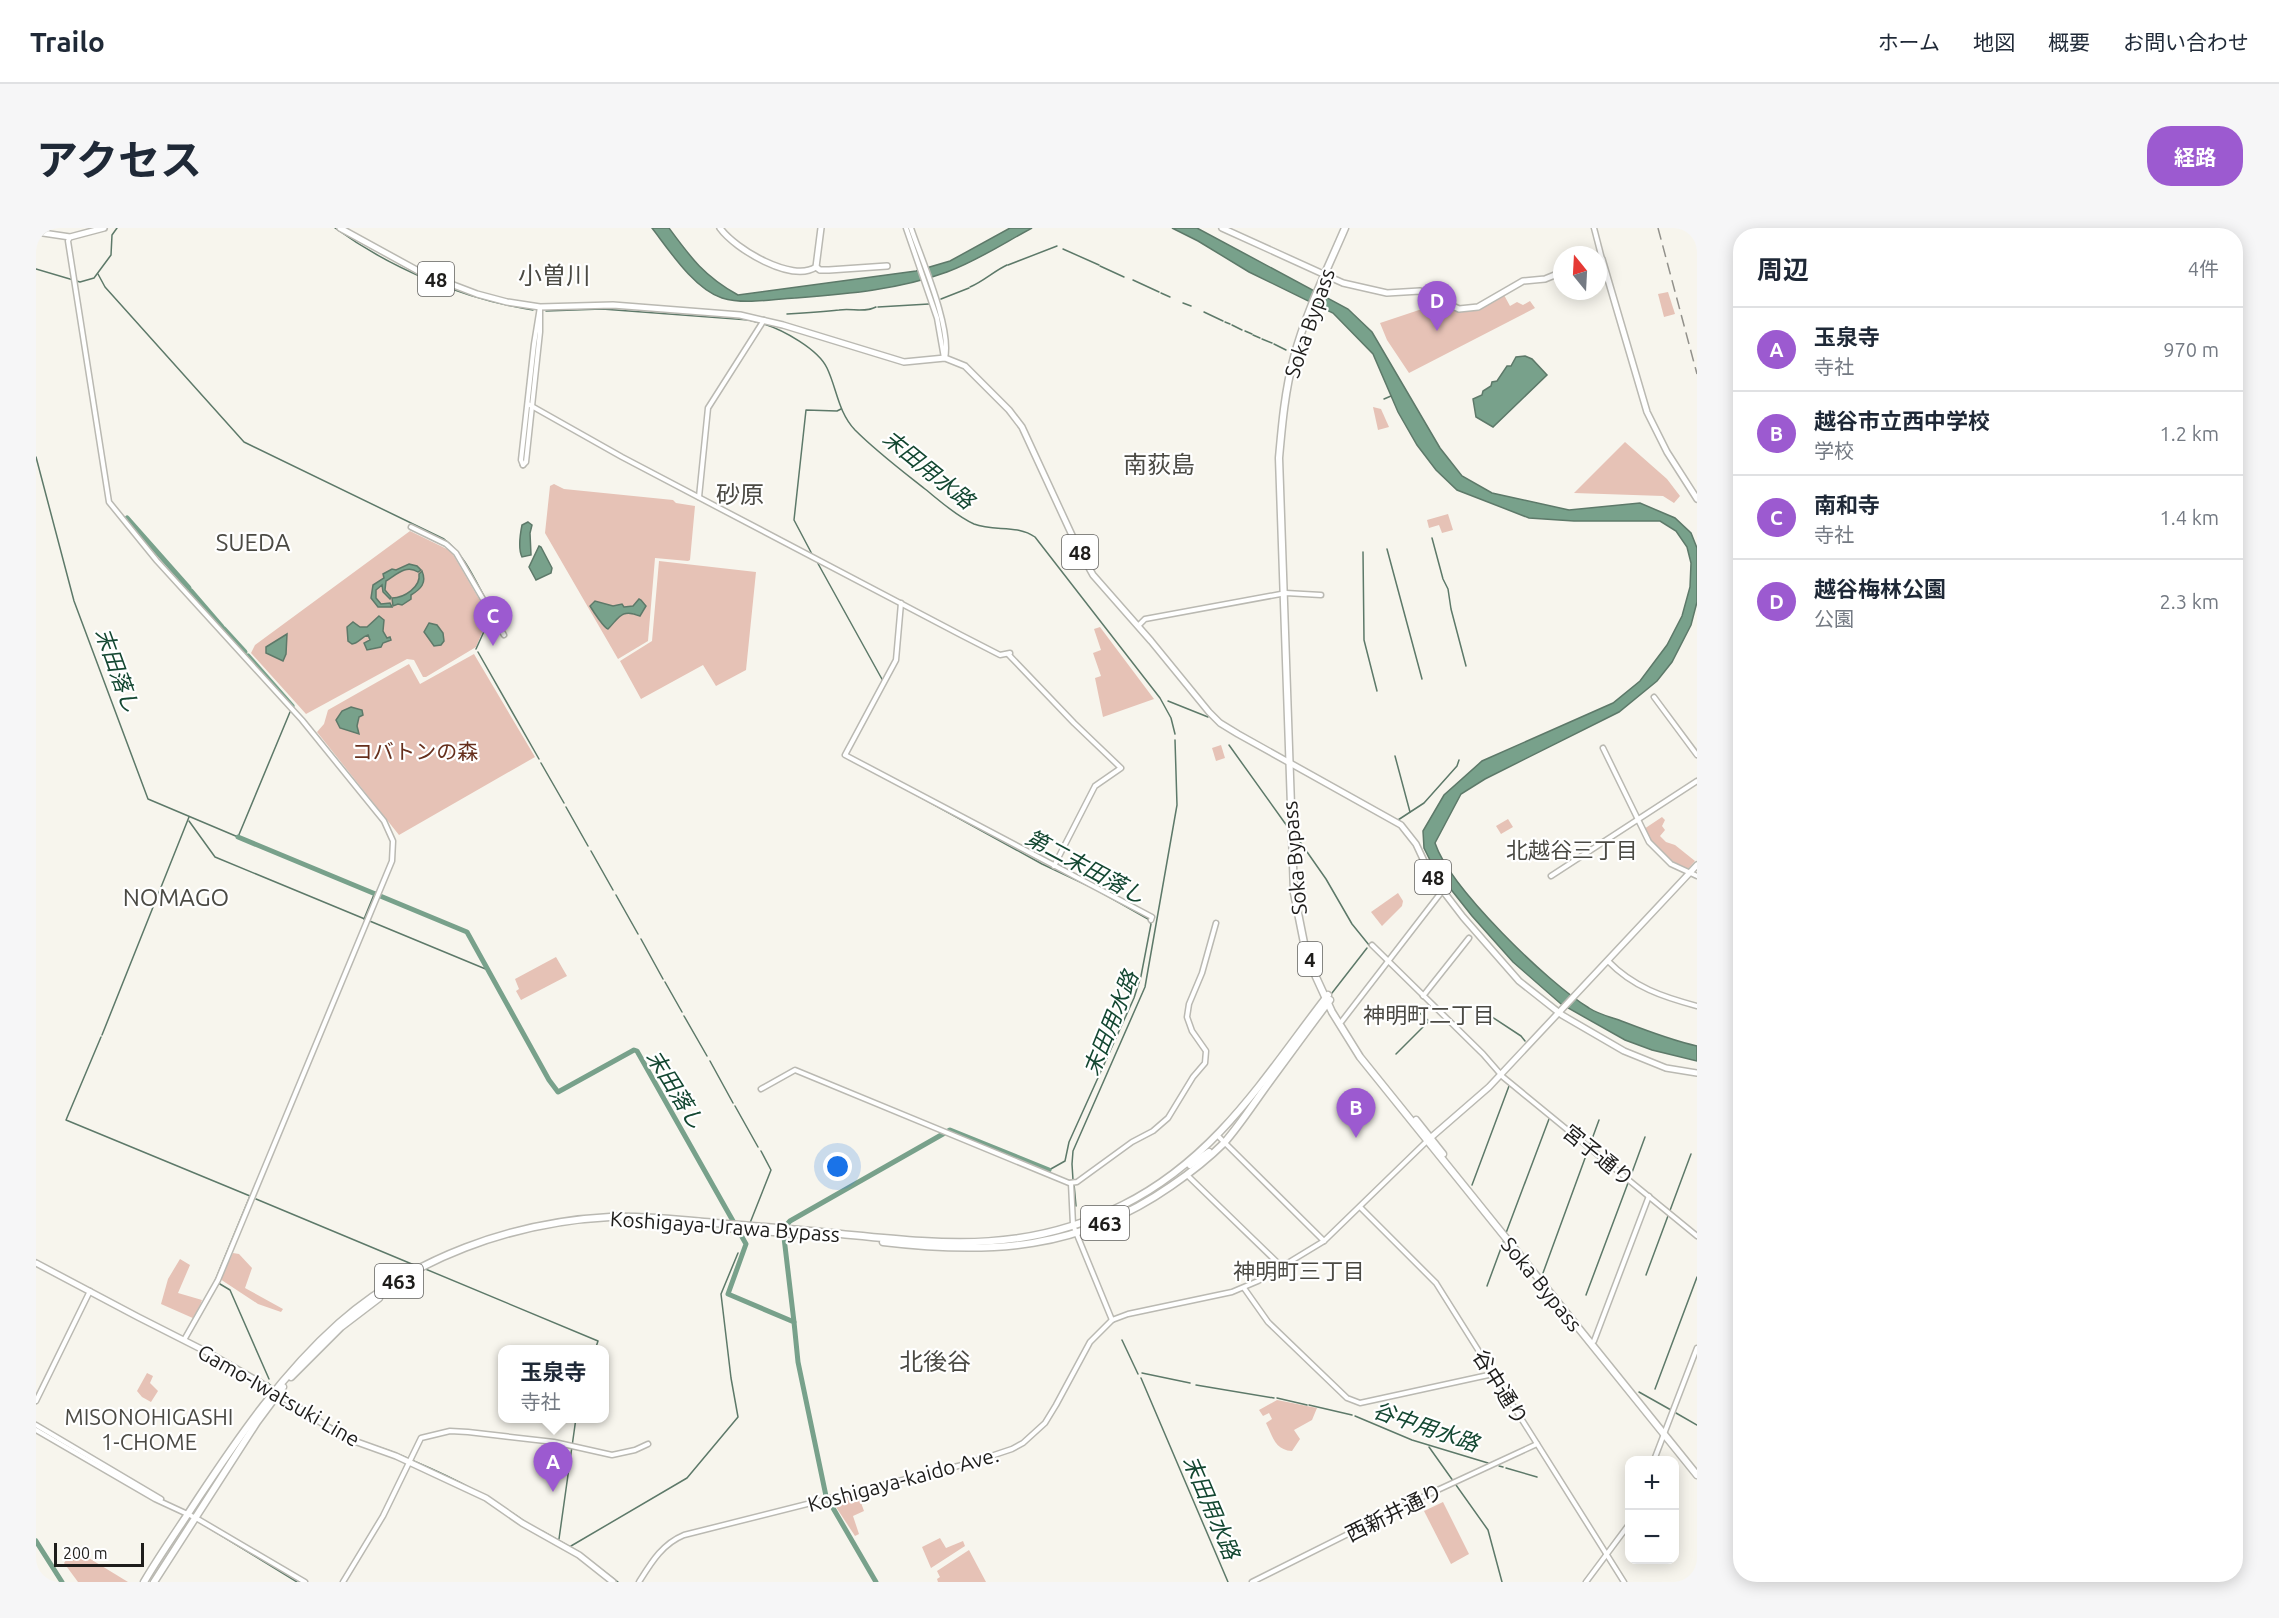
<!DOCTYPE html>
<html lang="ja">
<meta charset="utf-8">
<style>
body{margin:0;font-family:Ubuntu,"Noto Sans JP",sans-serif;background:#f6f6f7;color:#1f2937}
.controls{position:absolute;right:18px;bottom:18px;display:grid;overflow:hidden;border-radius:12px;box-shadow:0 3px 15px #0003}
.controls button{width:54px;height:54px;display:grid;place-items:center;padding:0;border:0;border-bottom:2px solid #e0e1e3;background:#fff;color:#1f2937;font:30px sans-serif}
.compass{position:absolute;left:1517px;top:18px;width:54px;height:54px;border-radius:50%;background:#fff;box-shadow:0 3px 15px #0003;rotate:342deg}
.scale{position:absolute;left:18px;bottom:15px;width:90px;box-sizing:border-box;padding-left:6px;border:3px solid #1e1d1b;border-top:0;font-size:16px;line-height:21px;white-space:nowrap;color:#1e1d1b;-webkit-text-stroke:4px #fff;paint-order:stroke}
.you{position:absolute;left:802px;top:939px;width:21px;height:21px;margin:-15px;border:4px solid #fff;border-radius:50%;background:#1a73e8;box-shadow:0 0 0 9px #1a73e833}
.badge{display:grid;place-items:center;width:39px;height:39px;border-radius:50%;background:#9c5ad0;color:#fff;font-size:20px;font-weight:700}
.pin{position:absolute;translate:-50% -50px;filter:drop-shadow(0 2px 3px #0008)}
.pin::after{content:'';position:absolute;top:32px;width:21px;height:18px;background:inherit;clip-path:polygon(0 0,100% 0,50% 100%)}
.popup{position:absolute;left:462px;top:1117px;width:111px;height:78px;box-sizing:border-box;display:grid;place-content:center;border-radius:12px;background:#fff;filter:drop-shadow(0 2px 4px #0005);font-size:20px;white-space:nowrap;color:#747a83}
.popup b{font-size:22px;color:#1f2937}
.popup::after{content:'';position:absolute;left:50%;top:100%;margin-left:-12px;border:12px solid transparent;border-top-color:#fff}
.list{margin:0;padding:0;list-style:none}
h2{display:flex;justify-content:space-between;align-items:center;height:78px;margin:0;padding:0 24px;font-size:26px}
h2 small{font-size:20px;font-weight:400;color:#747a83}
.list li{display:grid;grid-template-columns:39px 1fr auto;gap:18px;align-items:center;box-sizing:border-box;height:84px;padding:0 24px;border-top:2px solid #e0e1e3}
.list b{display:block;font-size:22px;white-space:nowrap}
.list p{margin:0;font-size:20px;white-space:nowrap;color:#747a83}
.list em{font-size:20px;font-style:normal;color:#747a83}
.map{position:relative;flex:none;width:1661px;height:1354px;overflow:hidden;border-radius:24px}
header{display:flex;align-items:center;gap:36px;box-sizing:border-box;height:84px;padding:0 30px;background:#fff;border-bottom:2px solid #e0e1e3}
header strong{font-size:28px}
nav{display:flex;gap:33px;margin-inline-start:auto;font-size:21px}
.intro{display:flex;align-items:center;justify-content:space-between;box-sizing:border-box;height:144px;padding:0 36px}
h1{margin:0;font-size:42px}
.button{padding:15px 27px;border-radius:24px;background:#9c5ad0;color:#fff;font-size:21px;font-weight:700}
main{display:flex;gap:36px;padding:0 36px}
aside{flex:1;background:#fff;border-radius:24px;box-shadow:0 3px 15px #0003}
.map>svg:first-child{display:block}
</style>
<header>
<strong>Trailo</strong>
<nav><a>ホーム</a><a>地図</a><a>概要</a><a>お問い合わせ</a></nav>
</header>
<div class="intro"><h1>アクセス</h1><a class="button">経路</a></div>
<main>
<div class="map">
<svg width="1661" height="1354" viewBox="0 0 1661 1354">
<rect width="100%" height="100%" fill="#f7f5ed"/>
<g fill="#e6c2b6" fill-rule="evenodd">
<path d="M1632,64L1639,86L1628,89L1622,66Z"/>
<path d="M1468,67L1474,78L1481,74L1487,77L1494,73L1499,80L1373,145L1351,112L1344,95L1386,81L1384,74L1396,71L1428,84L1439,82Z"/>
<path d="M1337,179L1345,181L1353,199L1342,202Z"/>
<path d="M1589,214L1631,251L1644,268L1638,275L1627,268L1538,265Z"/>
<path d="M518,256L528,261L637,272L640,275L659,278L654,332L652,333L619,330L612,413L582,431L509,305L514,258ZM602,372L609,381L604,388C585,381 584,390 571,401L565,395L561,386L565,375L577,378H597Z"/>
<path d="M1412,286L1417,302L1406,305L1403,297L1393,300L1391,292Z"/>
<path d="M374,303L415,323L453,388L440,419L390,449H387L378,432L371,431L270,486L215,425L219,417Z"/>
<path d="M623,333L720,344L710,442L680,458L667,437L605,471L584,433L616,413Z"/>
<path d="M1064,399L1118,471L1067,489L1059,450L1065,448L1057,425L1065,422L1058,401Z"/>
<path d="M438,426L499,529L363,607L281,504L288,496L292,482L373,436L384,456Z"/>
<path d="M1185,517L1189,530L1180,533L1176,520Z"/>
<path d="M1626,589L1629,592L1626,598L1629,602L1624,608L1630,614L1639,617L1659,633L1652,641C1632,633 1618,620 1608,601Z"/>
<path d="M1472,591L1477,599L1465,606L1460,598Z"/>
<path d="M1362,665L1367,673L1366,678L1346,698L1335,684Z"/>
<path d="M520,729L531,748L485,772L480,763L483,761L479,751Z"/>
<path d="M197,1025L203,1026L216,1040L209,1060L247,1081L245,1084L222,1076L184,1051Z"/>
<path d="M144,1031L154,1037L142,1065L166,1072L159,1091L125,1076L132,1051Z"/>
<path d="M111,1145L117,1148L114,1155L122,1163L115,1174L106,1169L101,1163Z"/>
<path d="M1241,1172L1281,1180L1276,1192L1258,1202L1264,1211L1256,1223C1239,1222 1237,1209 1230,1195L1236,1191L1233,1185L1227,1188L1223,1182Z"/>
<path d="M831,1264L824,1272L828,1283L817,1288L823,1306L819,1308L798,1276L799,1272Z"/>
<path d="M1407,1274L1433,1326L1415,1336L1388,1283Z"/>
<path d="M904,1310L910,1320L927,1313L929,1318L895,1340L886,1319Z"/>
<path d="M38,1321L92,1354H42L28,1335Z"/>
<path d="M933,1322L950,1354H902L901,1351L904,1349L901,1343Z"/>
</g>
<g fill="#78a18b" stroke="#5d7969" stroke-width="1.5">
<path d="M616,0H633C655,30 668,48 702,67L880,43L914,33L974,0H996C968,15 941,33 911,44C862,62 810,66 759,70C736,71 709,77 686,70C658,61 633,22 616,0Z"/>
<path d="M1136,0H1161L1312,81L1336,104L1404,220L1426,248L1456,265L1533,282L1604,275L1639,290L1655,305L1661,320V374L1655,397L1636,434L1621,453L1583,484L1449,551L1425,566L1399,615C1414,660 1512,755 1553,780C1562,786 1574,789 1583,792C1609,802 1634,812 1661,818V833L1616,822L1589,812L1525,776L1477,734L1436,688L1398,640L1388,620L1387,603L1408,567L1446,533L1577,475L1604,453L1631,417L1646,388L1654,359L1655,335L1651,319L1640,303L1624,293H1538L1493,290L1421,262L1400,242L1381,217L1362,184L1337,126L1297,85L1213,44L1162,13Z"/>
<path d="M1489,128L1496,131L1511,147L1457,199L1440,189L1437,171L1446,167L1447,163L1455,158L1456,154L1461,153L1471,138H1475L1480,129Z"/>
<path d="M492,294L496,297L494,305L495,327L486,329C482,321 484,307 486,297Z"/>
<path d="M503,318L505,319L516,340L515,345L500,352L493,339Z"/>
<path d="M373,336L381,338L385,342L382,344C370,336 360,347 350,353L349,362L355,369L354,371L347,364L346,357L340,362V370L345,376L354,375L356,379H342L335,370L337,357L348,350L347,346L356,341L360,342Z"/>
<path d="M386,343C391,355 385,361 375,367V371L366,377L362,376L357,378L356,370C368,370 385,359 383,346Z"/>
<path d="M603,371L605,372L610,378L604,388C585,380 583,390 572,401C568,400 557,383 554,378L559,373L577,378L586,376L588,379L597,378Z"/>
<path d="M343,388L348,392L347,403L351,410L354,409L355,412L347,415L345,419L331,422L328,415L334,412L332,407C325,409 323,415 316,416L312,413L311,399L317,394L324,399H331Z"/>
<path d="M393,395L401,397L407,405L408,413L405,417L398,418L388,404Z"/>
<path d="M251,406L250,426L247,433L230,425V419Z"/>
<path d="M315,479L326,482L327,487L323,489L321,498L323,506L304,500L300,492L306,483Z"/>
</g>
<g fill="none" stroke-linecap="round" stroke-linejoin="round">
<g stroke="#5d7969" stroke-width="1.5">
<path d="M299,0C356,41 427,71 497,82"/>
<path d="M1027,21L1063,37"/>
<path d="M972,37L1021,18"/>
<path d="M1064,38L1088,49"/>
<path d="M0,41L44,54L58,50L75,27L76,7L81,0"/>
<path d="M62,46L69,59L208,214L408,311C430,327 441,357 455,381"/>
<path d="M1097,52L1123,64"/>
<path d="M934,59C948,53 958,43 971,37"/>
<path d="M1125,65L1134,69"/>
<path d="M905,71L933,60"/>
<path d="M1147,75L1155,78"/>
<path d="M842,79L893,76"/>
<path d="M510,83L566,81L713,92L724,95"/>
<path d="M1168,84L1187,93"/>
<path d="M751,86C769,85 786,84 803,82C816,80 828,85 840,79"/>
<path d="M1189,94L1194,96"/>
<path d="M728,96C747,102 782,121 791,140C801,161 802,184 819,202C841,224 865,242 889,261C904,273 920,288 938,296C958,304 981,296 999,309L1124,470L1135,490L1139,506"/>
<path d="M1196,97L1206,102"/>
<path d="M1209,103L1216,106"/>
<path d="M1217,107L1224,110"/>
<path d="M1226,111L1236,115"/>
<path d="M1238,116L1250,122"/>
<path d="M1348,171L1355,168"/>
<path d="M0,229L38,373L112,571L202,609L254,484"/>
<path d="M1396,310L1407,351L1412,361L1415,381L1430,438"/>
<path d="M1351,321L1386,451"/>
<path d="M1327,324L1328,412L1341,463"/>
<path d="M777,328L758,292L770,182L801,183L805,181"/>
<path d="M780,332L847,453"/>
<path d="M440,421L455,388"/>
<path d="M442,424L503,531"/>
<path d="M1132,473L1172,489"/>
<path d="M818,506L843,460"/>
<path d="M1193,517L1251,598"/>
<path d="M1359,528L1374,584"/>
<path d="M505,535L528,575"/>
<path d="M864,558L1006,636L1059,661L1112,691L1115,696L1105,748L1098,770L1033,914L1029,933L1013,942"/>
<path d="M530,579L552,618"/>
<path d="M1362,592L1388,575L1421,538L1423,532"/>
<path d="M153,593L179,629L452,742"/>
<path d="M1262,611L1290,651L1316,696L1333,717"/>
<path d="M555,623L577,662"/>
<path d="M580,667L602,706"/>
<path d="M328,691L339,664"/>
<path d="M605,711L627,751"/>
<path d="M629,754L646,784"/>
<path d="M1296,765L1331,720"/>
<path d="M1450,785L1485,808L1489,813"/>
<path d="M648,788L671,828"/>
<path d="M66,807L153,589"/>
<path d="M65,809L30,892L214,968L179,1053L194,1062L233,1151"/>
<path d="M1360,826L1393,793L1379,781"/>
<path d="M674,833L697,875"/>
<path d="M699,878L722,919"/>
<path d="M1594,950L1609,909"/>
<path d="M1037,952L1036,936L1037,923L1109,759L1141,577L1139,512"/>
<path d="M1038,956L1040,978"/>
<path d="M1436,957L1473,858"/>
<path d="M220,971L383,1039"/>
<path d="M714,995L735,942L725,923"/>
<path d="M1470,1005L1513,891"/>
<path d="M387,1040L562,1113L559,1122"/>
<path d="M1507,1045L1563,892"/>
<path d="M1610,1047L1655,926"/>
<path d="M1451,1058L1468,1012"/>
<path d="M1550,1067L1592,955"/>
<path d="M1086,1112L1102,1146"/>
<path d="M1106,1145L1154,1155"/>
<path d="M1105,1150L1192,1354"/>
<path d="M232,1155L238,1160"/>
<path d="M1160,1157L1238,1170"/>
<path d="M1619,1161L1661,1049"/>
<path d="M245,1164L256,1172"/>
<path d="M1603,1164L1635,1182"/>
<path d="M1241,1170L1271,1177"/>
<path d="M1273,1177L1316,1187"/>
<path d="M1640,1185L1661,1197"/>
<path d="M1319,1188L1376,1212L1452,1235"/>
<path d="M287,1193L317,1210"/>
<path d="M332,1216C349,1220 365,1227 380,1234C422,1252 454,1269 491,1295"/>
<path d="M1393,1219L1452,1302L1466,1354"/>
<path d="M1463,1238L1467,1239"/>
<path d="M1470,1240L1501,1249"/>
<path d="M163,1294L261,1354"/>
<path d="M506,1303L543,1324"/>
<path d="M523,1311L540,1190"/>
<path d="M535,1318L651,1250L702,1189L695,1150L685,1066L702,1025"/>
<path d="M547,1327L582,1354"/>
</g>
<g stroke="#78a18b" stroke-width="5">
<path d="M91,290L153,360"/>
<path d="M155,363L186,399"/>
<path d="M188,401L209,424"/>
<path d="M212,428L256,478"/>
<path d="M202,609L431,704L513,852L522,864L598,822L601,823L710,1016L692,1066L758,1094L762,1134L790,1268L840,1354"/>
<path d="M758,1094L747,1001L754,993L914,902L1013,942"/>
<path d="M0,1313L26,1354"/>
</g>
<defs>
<g id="minor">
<path d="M870,0L901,90L908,130"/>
<path d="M875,0C885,30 916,100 909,130"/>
<path d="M1558,0L1566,31"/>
<path d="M34,9L32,13L73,274L121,333L266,492L348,593L357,613L356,633L182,1052L148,1112"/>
<path d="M492,176L586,229L925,407L964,427L974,425"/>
<path d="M487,237L490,234L504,104V79"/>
<path d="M487,237L485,232L498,116L504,79"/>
<path d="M663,269L672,180L728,92"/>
<path d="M375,299L410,316L420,325L468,407"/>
<path d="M865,375L860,432L809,527L1116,689L1115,692"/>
<path d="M1102,398L1109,391L1250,365L1285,367"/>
<path d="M972,426L1038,495L1085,540L1059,558L1018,638"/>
<path d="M1618,469L1661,527"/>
<path d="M1567,520L1613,614L1635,636L1661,648"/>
<path d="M1515,648L1661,553"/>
<path d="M1336,717L1447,826L1467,849L1661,1008"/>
<path d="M1572,733C1597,759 1627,769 1661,778"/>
<path d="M1387,768L1433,710"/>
<path d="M1306,793L1407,662"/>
<path d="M725,861L759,842L1033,955L1041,954L1096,914L1117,903L1132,890L1157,849L1169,835L1170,823L1156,803L1151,789L1153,776L1166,745L1180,695"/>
<path d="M1182,908L1288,1013"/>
<path d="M1151,947L1246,1039"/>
<path d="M1035,955L1037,997L1076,1092"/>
<path d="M1324,979L1400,1055L1588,1354"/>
<path d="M1208,1060L1232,1094L1311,1170L1324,1175L1457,1146"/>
<path d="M1558,1113L1613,968"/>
<path d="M0,1173L54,1063"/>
<path d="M0,1197L125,1271"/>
<path d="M0,1202L119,1271L160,1290L269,1354"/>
<path d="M1618,1232L1661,1120"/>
<path d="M307,1354L347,1288L385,1210L414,1203L432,1204L518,1214L576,1227L599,1222L612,1216"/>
<path d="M603,1354C615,1335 626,1316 648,1307L934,1235L976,1221L987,1215L1009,1195L1020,1177L1054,1114L1076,1092L1092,1086L1196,1064L1222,1053L1288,1013L1391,913"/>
<path d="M1216,1354L1380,1272L1501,1216"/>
<path d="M1550,1354L1594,1295"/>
</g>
<g id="major">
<path d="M304,0L386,45L441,66L471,74L504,79L577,77L704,87L747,97L868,134L909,130L929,138L973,182L986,199L1041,318L1057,347L1115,413L1173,484L1184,495L1202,506L1365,597L1380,616L1394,646L1427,689L1483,753L1526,787L1588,823L1630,840L1661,845"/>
<path d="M684,0C699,21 756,55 780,39L785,0"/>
<path d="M1186,0L1307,55L1351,65L1384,63L1423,81L1442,79L1487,53L1509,51L1526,44"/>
<path d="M0,4L34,9L68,0"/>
<path d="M1562,32L1566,31L1611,184L1631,224L1661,271"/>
<path d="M780,39L784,42H793L851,38"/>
<path d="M1392,912L1453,859L1661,637"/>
<path d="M0,1035L102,1089L171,1124L225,1155L307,1209L360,1228L450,1270L486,1295L543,1327L577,1354"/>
</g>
<g id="highway">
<path d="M1309,0C1291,42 1270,84 1258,129C1249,162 1246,196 1243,230L1258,665L1268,715L1280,749L1296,784L1324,829L1661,1247"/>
<path d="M1380,892L1407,926"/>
<path d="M1154,937L1173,924"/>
<path d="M691,1000L771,1007"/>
<path d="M847,1014C955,1027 1043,1022 1135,958C1154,945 1172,931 1188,915C1203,898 1216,878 1229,860C1251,830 1272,801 1294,772"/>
<path d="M255,1149L305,1099L343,1070"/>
<path d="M108,1354C125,1325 145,1297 163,1269C204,1207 247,1145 303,1095C377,1030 476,994 574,989C605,988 637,991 668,994C713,998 759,1001 805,1006C908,1016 990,1026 1087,977C1181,930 1230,847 1292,767"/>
<path d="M118,1354L221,1194L247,1159"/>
</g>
</defs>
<use href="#minor" stroke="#bab9b2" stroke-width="7"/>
<use href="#major" stroke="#bab9b2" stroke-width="8"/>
<use href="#highway" stroke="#bab9b2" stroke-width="9"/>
<use href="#minor" stroke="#fff" stroke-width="4"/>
<use href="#major" stroke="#fff" stroke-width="5"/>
<use href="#highway" stroke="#fff" stroke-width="6"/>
<path stroke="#92918b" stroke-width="1.5" stroke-dasharray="12 6" stroke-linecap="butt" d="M1622,0L1661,146"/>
</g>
<g text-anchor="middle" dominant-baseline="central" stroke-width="4.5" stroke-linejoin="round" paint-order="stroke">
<g fill="#fff" stroke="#62615f" stroke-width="1.5">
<rect x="382" y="34" width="36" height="34" rx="4.5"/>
<rect x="1026" y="307" width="36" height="34" rx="4.5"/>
<rect x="1379" y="632" width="36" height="34" rx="4.5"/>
<rect x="1262" y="714" width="24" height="34" rx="4.5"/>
<rect x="1045" y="978" width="48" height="34" rx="4.5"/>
<rect x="339" y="1036" width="48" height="34" rx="4.5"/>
</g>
<g font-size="20" font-weight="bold" fill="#1e1d1b">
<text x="400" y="51">48</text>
<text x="1044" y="324">48</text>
<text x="1397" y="649">48</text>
<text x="1274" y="731">4</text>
<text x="1069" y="995">463</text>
<text x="363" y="1053">463</text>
</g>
<g font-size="21" fill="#1e1d1b" stroke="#fff">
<text transform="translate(1273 95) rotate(-71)">Soka Bypass</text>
<text transform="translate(1258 630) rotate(-95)">Soka Bypass</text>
<text transform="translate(1563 927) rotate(39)">宮子通り</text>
<text transform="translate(689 998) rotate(4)">Koshigaya-Urawa Bypass</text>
<text transform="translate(1506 1056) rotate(51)">Soka Bypass</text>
<text transform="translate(1465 1159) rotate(58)">谷中通り</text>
<text transform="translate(243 1167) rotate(30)">Gamo-Iwatsuki Line</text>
<text transform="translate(867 1251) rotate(-15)">Koshigaya-kaido Ave.</text>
<text transform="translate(1358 1284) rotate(-26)">西新井通り</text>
</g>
<g font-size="21" fill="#662f1c" stroke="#fff">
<text x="379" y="523">コバトンの森</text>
</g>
<g font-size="22" font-style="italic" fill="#134731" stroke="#fff">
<text transform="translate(893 241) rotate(39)">末田用水路</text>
<text transform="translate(82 442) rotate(70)">末田落し</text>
<text transform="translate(1050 638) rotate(28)">第二末田落し</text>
<text transform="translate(1074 795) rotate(-68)">末田用水路</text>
<text transform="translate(640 861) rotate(58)">末田落し</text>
<text transform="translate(1390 1198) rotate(19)">谷中用水路</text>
<text transform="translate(1176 1279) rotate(67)">末田用水路</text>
</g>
<g font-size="22" fill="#4b4a44" stroke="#fff">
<text x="1536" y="621">北越谷三丁目</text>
<text x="1393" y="786">神明町二丁目</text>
<text x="1263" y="1042">神明町三丁目</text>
<text x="113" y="1188">MISONOHIGASHI<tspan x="113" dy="25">1-CHOME</tspan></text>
</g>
<g font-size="24" fill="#4b4a44" stroke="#fff">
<text x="518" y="47">小曽川</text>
<text x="1123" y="236">南荻島</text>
<text x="704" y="266">砂原</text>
<text x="217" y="314">SUEDA</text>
<text x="140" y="669">NOMAGO</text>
<text x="899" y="1133">北後谷</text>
</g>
</g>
</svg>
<div class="controls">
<button>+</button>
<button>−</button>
</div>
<svg class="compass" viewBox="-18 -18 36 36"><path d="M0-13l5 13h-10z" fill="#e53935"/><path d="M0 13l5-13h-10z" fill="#747a83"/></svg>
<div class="scale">200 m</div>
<div class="you"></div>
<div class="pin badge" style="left:517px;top:1264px">A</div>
<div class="popup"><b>玉泉寺</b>寺社</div>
<div class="pin badge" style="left:1320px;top:910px">B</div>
<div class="pin badge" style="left:457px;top:418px">C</div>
<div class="pin badge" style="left:1401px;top:103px">D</div>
</div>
<aside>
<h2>周辺<small>4件</small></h2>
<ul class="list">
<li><span class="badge">A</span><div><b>玉泉寺</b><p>寺社</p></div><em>970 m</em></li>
<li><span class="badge">B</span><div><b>越谷市立西中学校</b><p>学校</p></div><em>1.2 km</em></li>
<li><span class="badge">C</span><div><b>南和寺</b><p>寺社</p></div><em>1.4 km</em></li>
<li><span class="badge">D</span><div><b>越谷梅林公園</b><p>公園</p></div><em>2.3 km</em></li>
</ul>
</aside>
</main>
